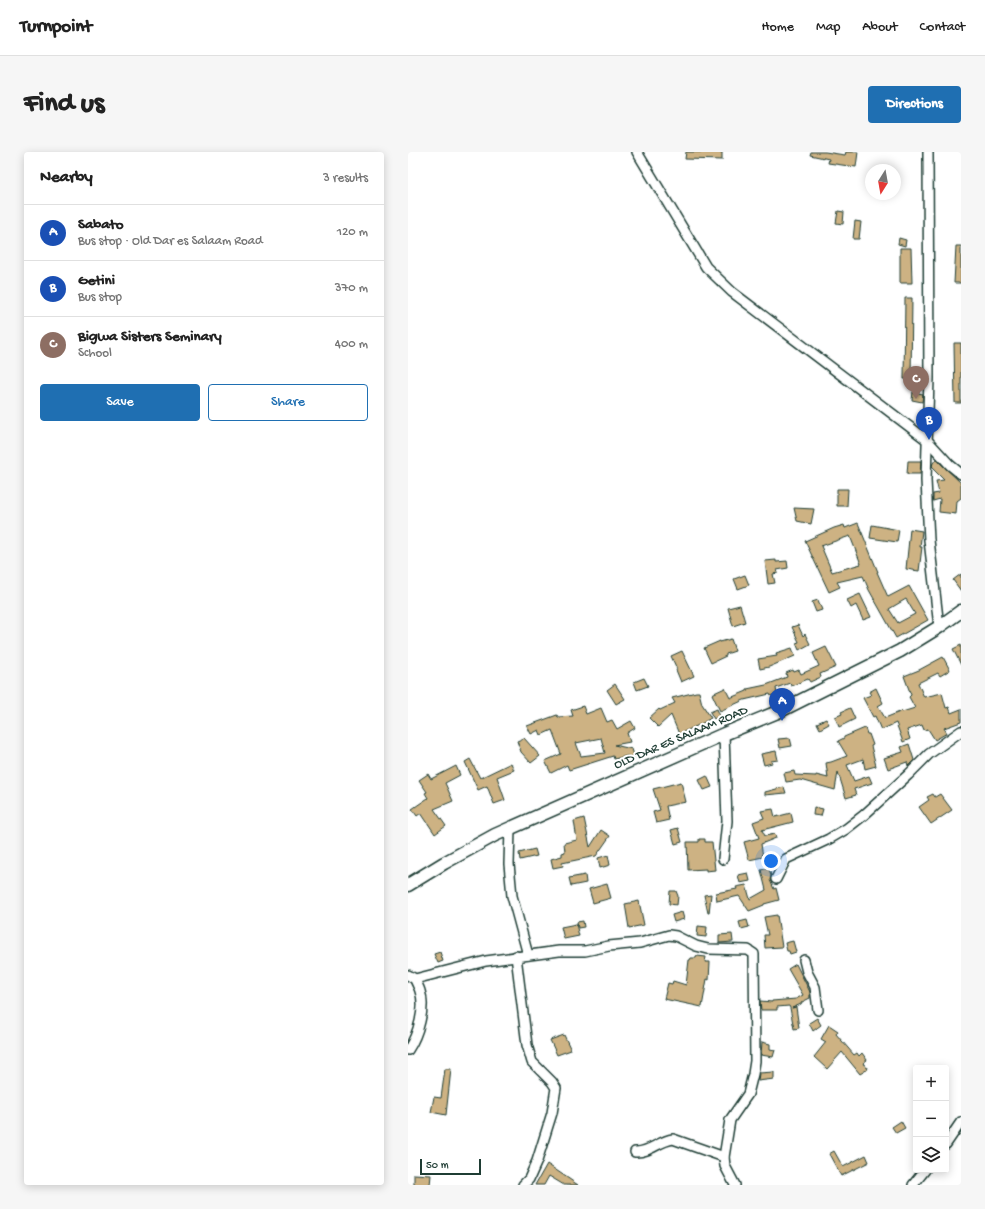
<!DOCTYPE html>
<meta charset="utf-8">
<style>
body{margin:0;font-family:"Gochi Hand",sans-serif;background:#f6f6f6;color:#222}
.controls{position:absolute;right:12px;bottom:12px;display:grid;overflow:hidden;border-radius:4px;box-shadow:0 2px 10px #0003}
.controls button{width:36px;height:36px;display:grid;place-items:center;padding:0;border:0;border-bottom:1px solid #e0e0e0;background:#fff;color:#222;font:20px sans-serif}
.compass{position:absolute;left:457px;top:12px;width:36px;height:36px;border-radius:50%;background:#fff;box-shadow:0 2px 10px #0003;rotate:191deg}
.scale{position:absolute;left:12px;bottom:10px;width:61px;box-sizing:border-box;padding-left:4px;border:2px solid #1f3d34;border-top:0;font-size:11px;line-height:14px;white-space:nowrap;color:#1f3d34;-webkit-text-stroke:3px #fff;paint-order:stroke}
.you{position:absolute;left:363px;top:709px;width:14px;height:14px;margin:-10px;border:3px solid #fff;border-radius:50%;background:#1a73e8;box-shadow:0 0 0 6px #1a73e833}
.badge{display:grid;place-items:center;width:26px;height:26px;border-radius:50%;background:#1f6fb2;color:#fff;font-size:13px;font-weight:700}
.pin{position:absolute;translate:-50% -33px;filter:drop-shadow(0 1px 2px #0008)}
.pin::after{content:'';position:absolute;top:21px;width:14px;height:12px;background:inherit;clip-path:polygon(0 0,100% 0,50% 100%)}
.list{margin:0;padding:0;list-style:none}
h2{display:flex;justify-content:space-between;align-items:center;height:52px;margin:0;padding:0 16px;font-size:17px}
h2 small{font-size:13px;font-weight:400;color:#767676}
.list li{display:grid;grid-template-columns:26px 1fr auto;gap:12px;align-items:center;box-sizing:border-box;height:56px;padding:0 16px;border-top:1px solid #e0e0e0}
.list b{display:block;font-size:15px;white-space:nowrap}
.list p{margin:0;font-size:13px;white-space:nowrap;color:#767676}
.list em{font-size:13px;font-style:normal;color:#767676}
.actions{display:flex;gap:8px;padding:12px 16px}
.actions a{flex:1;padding:9px 0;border:1px solid #1f6fb2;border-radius:4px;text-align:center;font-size:14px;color:#1f6fb2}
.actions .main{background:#1f6fb2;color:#fff}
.icon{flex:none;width:22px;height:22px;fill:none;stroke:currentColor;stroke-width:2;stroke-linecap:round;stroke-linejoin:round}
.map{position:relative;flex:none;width:553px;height:1033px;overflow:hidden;border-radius:4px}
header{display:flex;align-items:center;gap:24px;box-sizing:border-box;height:56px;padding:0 20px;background:#fff;border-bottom:1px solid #e0e0e0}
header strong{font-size:19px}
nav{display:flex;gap:22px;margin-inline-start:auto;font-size:14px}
.intro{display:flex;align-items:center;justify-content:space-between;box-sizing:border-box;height:96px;padding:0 24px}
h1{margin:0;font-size:28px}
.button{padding:10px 18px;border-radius:4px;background:#1f6fb2;color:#fff;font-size:14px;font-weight:700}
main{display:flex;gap:24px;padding:0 24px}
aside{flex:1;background:#fff;border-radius:4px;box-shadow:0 2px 10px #0003}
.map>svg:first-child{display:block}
</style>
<header>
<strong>Turnpoint</strong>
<nav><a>Home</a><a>Map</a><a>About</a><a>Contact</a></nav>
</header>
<div class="intro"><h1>Find us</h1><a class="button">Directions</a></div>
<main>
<aside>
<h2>Nearby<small>3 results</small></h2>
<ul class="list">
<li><span class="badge" style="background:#1a4fb4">A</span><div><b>Sabato</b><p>Bus stop · Old Dar es Salaam Road</p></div><em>120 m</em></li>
<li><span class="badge" style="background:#1a4fb4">B</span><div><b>Getini</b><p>Bus stop</p></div><em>370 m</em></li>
<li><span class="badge" style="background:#8d6e63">C</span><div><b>Bigwa Sisters Seminary</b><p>School</p></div><em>400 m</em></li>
</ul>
<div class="actions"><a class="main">Save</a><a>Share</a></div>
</aside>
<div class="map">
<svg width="553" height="1033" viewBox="0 0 553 1033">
<rect width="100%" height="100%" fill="#fff"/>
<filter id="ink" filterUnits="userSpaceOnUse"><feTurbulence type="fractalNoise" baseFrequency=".025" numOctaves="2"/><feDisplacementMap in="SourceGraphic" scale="8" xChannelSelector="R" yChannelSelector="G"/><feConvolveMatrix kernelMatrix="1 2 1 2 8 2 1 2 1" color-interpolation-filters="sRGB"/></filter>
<g filter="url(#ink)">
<g fill="#cdb283" stroke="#1f3d34" fill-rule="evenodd">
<path d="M278,0H314V8L277,7Z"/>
<path d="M403,0H417L437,3L438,0H450L448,15L420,11L421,7L402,3Z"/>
<path d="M430,59L436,60L435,72L428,71Z"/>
<path d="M447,69L453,70L451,87H445Z"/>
<path d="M491,86L498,88L497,94L490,92Z"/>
<path d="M548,94H553V131H546Z"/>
<path d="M492,96H503L504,131H492Z"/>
<path d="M497,146H504L503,227H496Z"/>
<path d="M546,191H553V251H547Z"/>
<path d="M505,240L515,242L514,250L504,248Z"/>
<path d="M528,307L553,331V346L549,349L548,362L531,360L532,347L525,349V342L531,341L528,329L536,328L527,319L528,318L524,314L525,311Z"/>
<path d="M500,309H513L512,322H499Z"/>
<path d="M429,337H440L439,354H429Z"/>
<path d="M386,356L406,357L403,372L389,369Z"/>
<path d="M450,371L470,420H469L480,445L501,434L520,468L488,486L461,438L455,424L429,430L432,435L421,440L397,389L426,376L436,373L437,376ZM442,384L453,412L424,420L413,394ZM498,447L507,462L490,471L481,457Z"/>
<path d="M464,373L491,378L489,390L462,386Z"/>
<path d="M502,377L514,379L512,395H514L511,419L498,417Z"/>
<path d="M368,408V410L379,409L380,416L369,418L370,421L365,422L367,431L360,432L357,409Z"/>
<path d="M553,422V439L545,428Z"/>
<path d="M337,423L341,433L330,437L326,427Z"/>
<path d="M452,442L463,465L455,468L448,453L443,456L439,448Z"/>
<path d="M410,448L414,458L408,460L404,450Z"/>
<path d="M332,453L337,470L325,474L320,456Z"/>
<path d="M390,473L395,484L397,482L402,492L391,498L388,491L391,490L384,475Z"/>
<path d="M323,487L327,499L318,502V504L303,511L296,496L312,489V490Z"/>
<path d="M553,493V513L545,497Z"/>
<path d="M418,495L428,515L412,522L413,525L402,530L400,527L383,534L382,531L368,536L369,542L363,544L362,542L336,548L312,559L304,542L317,536L322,546L339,539V537L358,533L379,525L378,521L385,518L386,520L391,518L393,522L411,514L405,501Z"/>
<path d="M384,496L387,504L361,515L352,517L350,507L369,504L368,501Z"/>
<path d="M274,499L286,524L273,530L268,518L269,517L263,504Z"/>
<path d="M535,505L542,518L532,524L530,521L510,531L516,545L534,541L538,556L541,555L543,561L553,557V570L536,576L539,581L527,588L520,577L516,578L514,573L499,578L502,587L495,590L488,571L473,578L467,564L465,565L455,546L463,543L461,540L468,536L475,551L470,554L477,566L494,559V560L507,556L501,545L503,543L496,524L511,518Z"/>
<path d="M236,526L240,534L229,538L226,530Z"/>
<path d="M207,532L217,547L208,552L199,538Z"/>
<path d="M288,540H291L294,552L303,566L293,572L271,582L263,563L250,575L241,566L251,557L252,558L267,551L264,546Z"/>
<path d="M175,554L178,562L193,556L199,570L204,568L209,577L223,569L227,576L219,581L222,590L206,593L224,597L227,606L219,604L206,607L205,604L161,618L159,613L143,621L137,609L153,602L144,578L133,583L131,578L123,582L119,574L149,563L150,565L165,564L163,558ZM193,586L197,601L173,604L168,591Z"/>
<path d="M442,556L447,567L431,575L427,565L434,562L433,560Z"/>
<path d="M309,557L312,564L306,567L302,560Z"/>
<path d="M418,567L421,572L412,577L409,571Z"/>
<path d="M457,576L459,582H461L465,593L463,594L468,614L457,617L455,607L439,613L446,629L461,624L464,631L446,637L448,643L438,646L430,620L427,638L392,628L378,630L376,621L386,619L387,623L408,624V623L420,626L418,611L423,610L439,604L430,589L436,586V585Z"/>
<path d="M116,586L132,604L123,611L113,600L109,589Z"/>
<path d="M382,586L384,594L372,596L370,587Z"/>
<path d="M501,592L506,608L500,614L499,610L480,617L476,606L495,600L493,595Z"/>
<path d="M368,599L370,608L363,609L364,611L356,613L353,602Z"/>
<path d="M62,607L72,626L103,611L106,618L89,625L97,648L86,652L79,634L70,638L57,610Z"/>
<path d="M48,614L52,623L37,631L45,649L26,657L38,674L27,682L13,661L9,664L4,657L20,646L17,641L19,640L11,628L20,622L23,627Z"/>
<path d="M299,624L304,635L296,638L291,628Z"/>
<path d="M273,630L278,650L258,654L261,668L248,671L245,660L252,658L245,637Z"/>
<path d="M376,635L378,641L357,643V640Z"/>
<path d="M525,642L527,645L532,642L544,658L523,672L511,655L521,648L519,645Z"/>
<path d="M406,655L415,657L413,664L405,663Z"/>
<path d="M365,657L367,665L383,661L385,670L354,678L357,684L367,682L368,686L353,692L355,705L341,708L336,690L351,686L345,670L356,666L353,659Z"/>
<path d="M176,666L182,695L193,678L202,684L188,704L154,711L155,714L145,716L143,707L154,704V701L157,700L156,691L169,688L166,669Z"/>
<path d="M270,676L274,690L267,692L263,678Z"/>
<path d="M291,687H297V690H304L307,718L298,719V717L280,718L279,690H291Z"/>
<path d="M127,697L129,704L112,708L111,701Z"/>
<path d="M200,703L202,713L192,716L190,706Z"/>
<path d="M361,716L363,724L362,728L366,737L368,736L371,748L356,752V753L341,759L331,744L309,749L308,741L329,737L328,735L338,733L342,747L358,738L353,718Z"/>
<path d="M340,721L342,729L332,731L330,723Z"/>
<path d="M177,723L178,731L163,734L161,726Z"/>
<path d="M199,732L203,746L185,751L181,737Z"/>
<path d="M262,739H268L270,744L269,753L261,752Z"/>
<path d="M303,742L301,761H300L296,743Z"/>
<path d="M231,749L236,773L221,776L217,752Z"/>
<path d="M274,760L276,767L266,770L264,763Z"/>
<path d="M369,763L374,795L357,796L356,783H360L356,765Z"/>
<path d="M339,768L341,775L333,777L331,770Z"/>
<path d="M175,769L176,775L170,776L169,770Z"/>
<path d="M168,772L171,784L156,787L153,775Z"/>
<path d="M290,774L299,775L298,785L289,784Z"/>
<path d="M324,782L325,790L311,791V783Z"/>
<path d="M385,789L388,800L382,802L381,799H379L377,791Z"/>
<path d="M32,800L35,809L30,811L26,802Z"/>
<path d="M289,804L298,805L297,810H302L301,828L299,827L294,855L256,847L260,831L264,832L265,829L278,833L281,808H282L283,806H288Z"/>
<path d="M388,812L402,840V846L394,850L393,852L384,856L388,855L391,876L386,877L382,856L381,854L369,855V858H353L352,849L364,850V849L388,847L395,843L380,817Z"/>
<path d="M409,866L413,873L405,879L401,871Z"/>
<path d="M421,873L430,879L428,882L446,903L449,901L451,904L454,901L459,908L455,911L460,917L452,922L434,900L419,917L406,905L418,890L413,887Z"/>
<path d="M156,883L163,898L149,903L142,888Z"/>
<path d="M354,890L362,892V897L367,898L365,905L353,903Z"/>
<path d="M37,917H43L38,963L23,960L26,945L33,946Z"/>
<path d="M366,920V927L350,929L351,921Z"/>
<path d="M493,969L497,976L488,981L484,975Z"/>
<path d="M426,999L435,1015L458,1003L461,1010L433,1024L421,1002Z"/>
<path d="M139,1012L170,1033H156L141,1024L136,1033H127Z"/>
<path d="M6,1022L23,1023L22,1033H6Z"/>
</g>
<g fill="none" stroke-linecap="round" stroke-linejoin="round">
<defs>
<g id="street">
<path d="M229,0L298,115L324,140L519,288L542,313L553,322"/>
<path d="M520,0L521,226L518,328L521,388L531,475"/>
<path d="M102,677L101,712L104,744L120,803"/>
<path d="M315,707L319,669L316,582"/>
<path d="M368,727L378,707L421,687L438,677L456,663L500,623L521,602L553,579"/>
<path d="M108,804L119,893L124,910L144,930L148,936L144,961L129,1009L121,1027L115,1033"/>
<path d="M396,808L399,820L407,835L410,858"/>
<path d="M0,823L7,827L78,809L151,799H177L201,794L232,791L261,783L268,784L288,794L300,797L340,798L346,802L347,909L345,922L340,942L322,968L316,1005L317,1014L327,1033"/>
<path d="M0,898C10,883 18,856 12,839C11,835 8,831 7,827"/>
<path d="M538,992L553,970"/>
<path d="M227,1000C241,1001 251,989 265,987L316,1005"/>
<path d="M505,1033L517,1018"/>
</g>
<path id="secondary" d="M0,733L36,711L87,683L316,582L372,559L492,499L531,475L553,459"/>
</defs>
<use href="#street" stroke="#1f3d34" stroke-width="12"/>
<use href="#secondary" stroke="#1f3d34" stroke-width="15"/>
<use href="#street" stroke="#fff" stroke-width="9"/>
<use href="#secondary" stroke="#fff" stroke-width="12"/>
</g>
</g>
<g text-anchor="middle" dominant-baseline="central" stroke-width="4" stroke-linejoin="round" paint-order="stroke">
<g font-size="13" fill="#1f3d34" stroke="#fff">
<text transform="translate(273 586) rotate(-23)">OLD DAR ES SALAAM ROAD</text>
</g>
</g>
</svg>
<div class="controls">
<button>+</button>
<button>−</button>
<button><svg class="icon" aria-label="layers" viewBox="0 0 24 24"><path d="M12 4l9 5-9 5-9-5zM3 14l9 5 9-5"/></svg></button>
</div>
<svg class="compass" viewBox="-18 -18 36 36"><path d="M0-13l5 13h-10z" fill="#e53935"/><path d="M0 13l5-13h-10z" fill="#767676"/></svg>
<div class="scale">50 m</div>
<div class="you"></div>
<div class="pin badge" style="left:374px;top:569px;background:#1a4fb4">A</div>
<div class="pin badge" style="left:521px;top:288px;background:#1a4fb4">B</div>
<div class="pin badge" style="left:508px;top:247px;background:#8d6e63">C</div>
</div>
</main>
